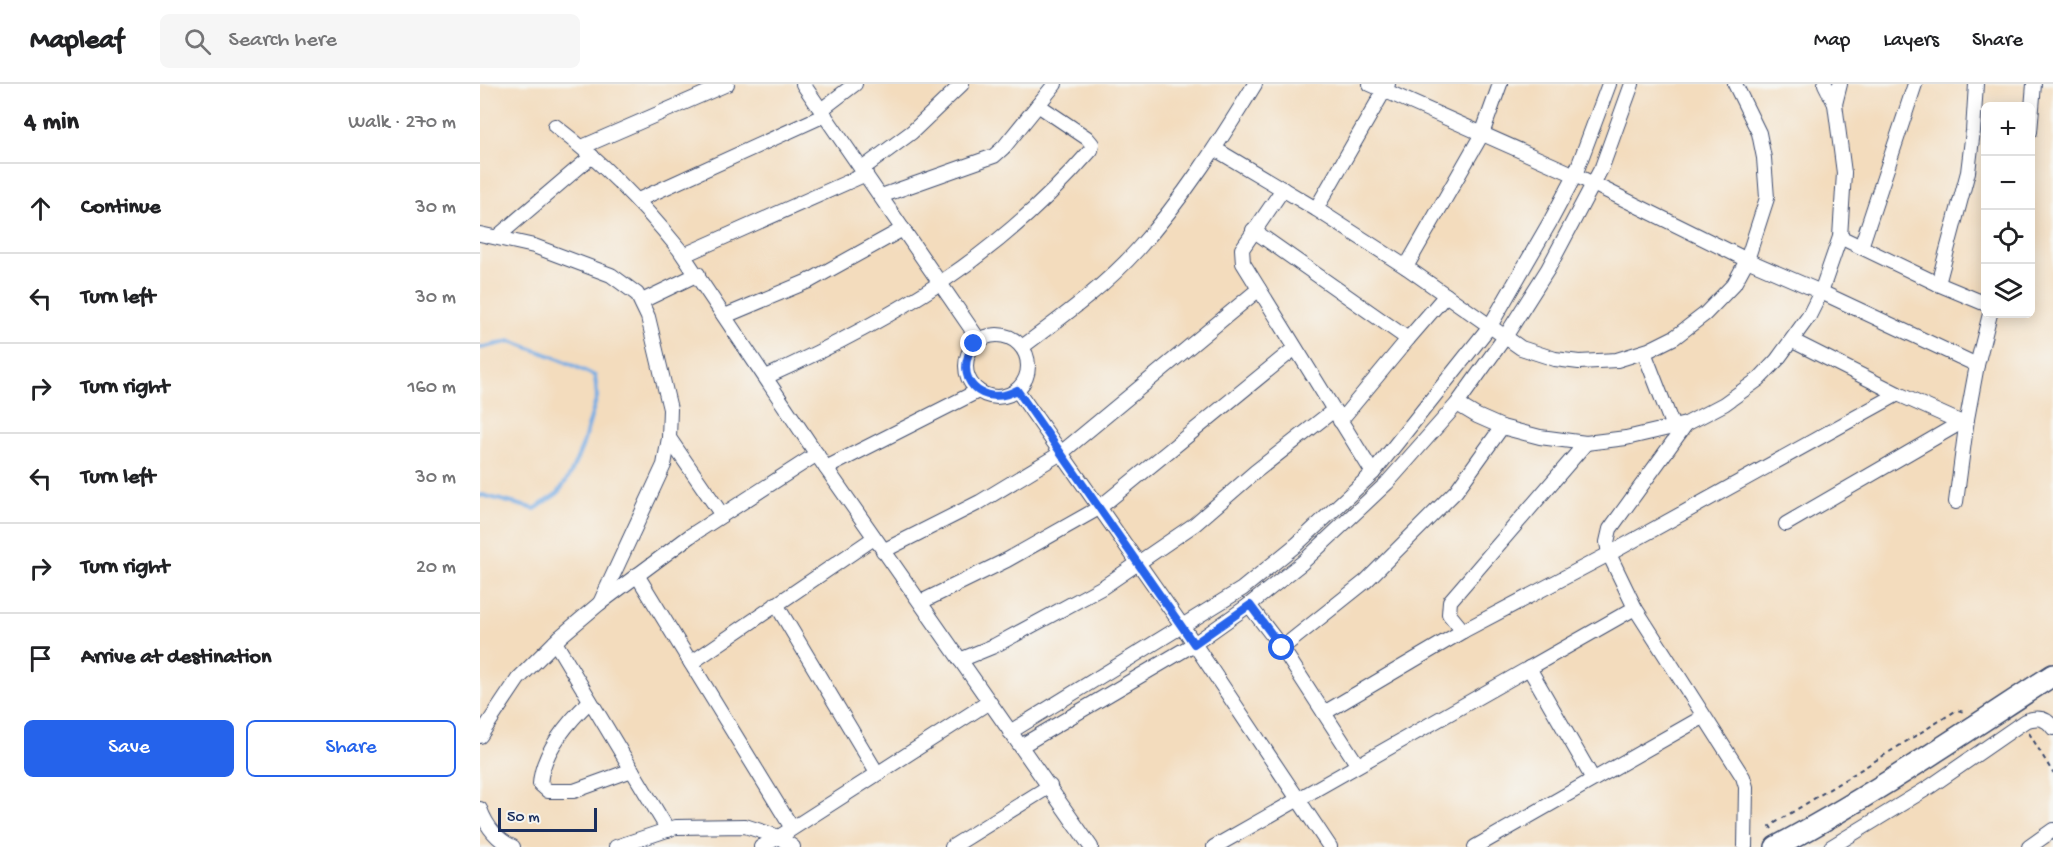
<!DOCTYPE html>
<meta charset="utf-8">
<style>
body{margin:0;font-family:"Gochi Hand",sans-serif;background:#f6f6f6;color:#202124}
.controls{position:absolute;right:18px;top:18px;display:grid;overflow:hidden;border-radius:9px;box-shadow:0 3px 15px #0003}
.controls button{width:54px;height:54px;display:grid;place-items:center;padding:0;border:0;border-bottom:2px solid #e0e0e0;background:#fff;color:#202124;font:30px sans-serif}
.scale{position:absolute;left:18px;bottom:15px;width:99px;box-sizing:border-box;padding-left:6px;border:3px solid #1b2f5e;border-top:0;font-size:16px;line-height:21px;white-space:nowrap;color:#1b2f5e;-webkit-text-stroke:4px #f6f6f2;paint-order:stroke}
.stop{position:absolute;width:18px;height:18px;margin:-14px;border:4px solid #2563eb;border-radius:50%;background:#fff}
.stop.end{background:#2563eb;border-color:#fff;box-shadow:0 2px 6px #0008}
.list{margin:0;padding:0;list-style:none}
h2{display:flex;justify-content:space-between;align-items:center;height:78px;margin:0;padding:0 24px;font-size:26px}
h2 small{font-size:20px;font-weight:400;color:#757577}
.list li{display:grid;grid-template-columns:39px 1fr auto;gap:18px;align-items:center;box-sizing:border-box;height:90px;padding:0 24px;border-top:2px solid #e0e0e0}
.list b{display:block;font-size:22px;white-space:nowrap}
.list em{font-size:20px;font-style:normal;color:#757577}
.actions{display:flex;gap:12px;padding:18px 24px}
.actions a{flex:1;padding:14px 0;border:2px solid #2563eb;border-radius:9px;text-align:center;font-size:21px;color:#2563eb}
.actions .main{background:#2563eb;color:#fff}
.icon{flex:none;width:33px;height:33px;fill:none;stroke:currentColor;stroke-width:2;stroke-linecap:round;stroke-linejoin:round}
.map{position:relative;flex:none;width:1573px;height:763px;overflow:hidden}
header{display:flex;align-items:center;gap:36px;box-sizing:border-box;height:84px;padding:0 30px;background:#fff;border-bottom:2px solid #e0e0e0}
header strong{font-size:28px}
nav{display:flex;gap:33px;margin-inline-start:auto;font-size:21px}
.search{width:420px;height:54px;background:#f6f6f6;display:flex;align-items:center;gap:15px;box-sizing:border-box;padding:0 21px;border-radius:9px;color:#757577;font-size:22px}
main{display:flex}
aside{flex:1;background:#fff}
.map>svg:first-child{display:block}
</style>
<header>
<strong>Mapleaf</strong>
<div class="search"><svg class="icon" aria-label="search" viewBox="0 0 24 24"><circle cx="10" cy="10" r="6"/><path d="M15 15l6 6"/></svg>Search here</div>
<nav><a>Map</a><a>Layers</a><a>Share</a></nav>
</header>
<main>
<aside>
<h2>4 min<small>Walk · 270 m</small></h2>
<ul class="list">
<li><svg class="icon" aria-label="ahead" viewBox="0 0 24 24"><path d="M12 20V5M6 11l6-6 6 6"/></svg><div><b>Continue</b></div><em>30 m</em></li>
<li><svg class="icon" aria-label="left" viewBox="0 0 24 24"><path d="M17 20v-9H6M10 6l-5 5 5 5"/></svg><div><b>Turn left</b></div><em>30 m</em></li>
<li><svg class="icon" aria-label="right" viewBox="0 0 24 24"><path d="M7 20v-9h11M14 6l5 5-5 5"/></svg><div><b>Turn right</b></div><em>160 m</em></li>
<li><svg class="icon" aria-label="left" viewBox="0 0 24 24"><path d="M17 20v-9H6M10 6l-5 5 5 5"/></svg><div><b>Turn left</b></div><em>30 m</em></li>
<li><svg class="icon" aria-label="right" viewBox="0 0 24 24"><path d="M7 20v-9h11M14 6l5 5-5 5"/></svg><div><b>Turn right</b></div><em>20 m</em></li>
<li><svg class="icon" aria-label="arrive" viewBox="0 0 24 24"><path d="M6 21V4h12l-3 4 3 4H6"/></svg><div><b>Arrive at destination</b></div></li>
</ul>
<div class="actions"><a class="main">Save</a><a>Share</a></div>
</aside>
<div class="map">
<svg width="1573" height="763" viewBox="0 0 1573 763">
<rect width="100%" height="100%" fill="#f6f6f2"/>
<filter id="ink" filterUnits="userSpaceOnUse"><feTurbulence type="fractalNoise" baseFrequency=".0167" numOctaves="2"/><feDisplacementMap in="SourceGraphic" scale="12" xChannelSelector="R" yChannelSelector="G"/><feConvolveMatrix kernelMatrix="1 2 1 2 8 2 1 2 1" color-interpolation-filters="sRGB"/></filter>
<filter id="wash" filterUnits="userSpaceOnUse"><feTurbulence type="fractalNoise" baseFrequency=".008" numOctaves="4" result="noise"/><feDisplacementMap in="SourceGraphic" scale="24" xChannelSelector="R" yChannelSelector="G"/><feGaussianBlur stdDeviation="1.35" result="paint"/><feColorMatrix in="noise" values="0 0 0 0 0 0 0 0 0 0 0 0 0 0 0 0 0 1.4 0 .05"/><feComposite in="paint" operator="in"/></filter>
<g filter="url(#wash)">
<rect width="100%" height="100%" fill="#f3dcbd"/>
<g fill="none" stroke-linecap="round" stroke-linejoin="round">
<path stroke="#75ace4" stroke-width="4" d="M0,264L31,257L82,276L115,292L117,313L102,363L90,391L78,409L55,425L2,411L0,412"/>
</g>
</g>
<g filter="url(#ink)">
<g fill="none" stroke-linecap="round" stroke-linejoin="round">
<defs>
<g id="minor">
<path d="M323,0L499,256"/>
<path d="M890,0L1095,91L1267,176L1341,208L1497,281L1487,335L1476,418"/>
<path d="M1355,20L1360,0"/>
<path d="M341,26L375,0"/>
<path d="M75,42C122,78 162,119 199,165L346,384L611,763"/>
<path d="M1550,48L1554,0"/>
<path d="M102,63L247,0"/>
<path d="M735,65L836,125L926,183L1041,264L1075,275L1099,278L1137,276L1169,266L1195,253L1225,230L1254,200L1267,176L1287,114L1284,74L1279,49L1255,0"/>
<path d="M382,85L432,48L482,0"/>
<path d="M803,105L762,165L763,179L893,389"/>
<path d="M401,112L514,72L524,63L575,0"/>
<path d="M158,116L345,31"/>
<path d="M836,125L908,0"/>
<path d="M773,146L928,255L966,211"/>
<path d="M0,150L54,162L131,191L157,210L168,233L190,325L189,354L184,381L120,519"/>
<path d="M17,153L112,72"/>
<path d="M1360,153L1458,200L1506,220"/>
<path d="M1381,163L1435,0"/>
<path d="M204,171L386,90"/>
<path d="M926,183L1002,50L1020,0"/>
<path d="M1458,200L1488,88L1493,47L1496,0"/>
<path d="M162,217L218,190"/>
<path d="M245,232L331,196L423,145"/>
<circle cx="517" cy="282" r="31"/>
<path d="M1313,257L1418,310L1480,338"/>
<path d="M542,263C582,233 624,203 658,165C703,115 740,57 775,0"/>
<path d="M1164,268L1193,343"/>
<path d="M1497,281L1510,230"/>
<path d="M286,293C415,234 517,174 611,66L612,60L607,54L558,21"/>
<path d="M537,306L703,543L850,763"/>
<path d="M977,320L997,332L1022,343L1060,353L1106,359L1146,354L1206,340L1244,320L1279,295L1297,276L1329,232L1341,208L1360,153L1364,89L1355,20L1345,0"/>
<path d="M860,337L928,255"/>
<path d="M1206,340L1130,445L1127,458L1129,470L1155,524L1263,693L1266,703L1265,763"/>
<path d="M189,354L242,431"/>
<path d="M346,384L498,307"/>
<path d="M1306,440L1487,335"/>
<path d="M403,467L500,418L581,369L779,205"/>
<path d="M157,491L312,744"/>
<path d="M441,518L527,476L619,424L815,264"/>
<path d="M296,520L397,689"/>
<path d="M769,521L802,564L877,680"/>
<path d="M983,547L969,530L970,517L1106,359"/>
<path d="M75,558L188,746"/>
<path d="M802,564L886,497L976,407L1022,343"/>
<path d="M480,576L514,562L623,503L715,440L775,388L854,326"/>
<path d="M211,579L394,454"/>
<path d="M1049,584L1113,695"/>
<path d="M110,617C88,638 62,668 60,700L68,707H94L152,686"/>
<path d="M844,629L983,547L1129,470L1418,310"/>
<path d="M530,648L762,505L816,461L893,389L1010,242L1070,138L1095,91L1129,0"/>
<path d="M0,652L38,595L81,552L120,519L210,452L337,370"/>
<path d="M541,662L714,560L769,521L822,479L907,399L977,320L1025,253L1068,185L1122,83L1152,0"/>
<path d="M0,725C6,741 17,756 33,763"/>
<path d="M136,763L196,743L265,742L299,753L509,618"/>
<path d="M281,763L299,753L313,763"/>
<path d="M472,763L570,702"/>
<path d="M734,763L1155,524"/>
<path d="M995,763L1223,633"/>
<path d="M1351,763L1451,702L1545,637C1556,633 1566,633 1573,644"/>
<path d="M1549,763L1573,746"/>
</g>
<path id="primary" d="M1296,763C1392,712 1482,650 1573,591"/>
</defs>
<use href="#minor" stroke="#3b496c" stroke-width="16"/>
<use href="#primary" stroke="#3b496c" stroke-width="24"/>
<g stroke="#3b496c" stroke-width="2" stroke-dasharray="4.5 4.5" stroke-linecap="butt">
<path d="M1549,649L1573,689"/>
<path d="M1292,745L1290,742L1477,626L1484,628"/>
</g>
<use href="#minor" stroke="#fff" stroke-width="14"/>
<use href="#primary" stroke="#fff" stroke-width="21"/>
</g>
</g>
<g fill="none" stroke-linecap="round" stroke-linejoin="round" filter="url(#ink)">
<path stroke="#2563eb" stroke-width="8" d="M494,260C471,294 502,325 537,306L714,560L770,521L802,564"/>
</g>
</svg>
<div class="controls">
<button>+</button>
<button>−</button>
<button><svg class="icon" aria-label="locate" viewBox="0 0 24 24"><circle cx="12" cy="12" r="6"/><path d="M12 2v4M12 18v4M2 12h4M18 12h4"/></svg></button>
<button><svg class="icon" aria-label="layers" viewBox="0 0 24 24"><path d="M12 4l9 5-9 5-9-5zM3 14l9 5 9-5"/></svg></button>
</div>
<div class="scale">50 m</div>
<div class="stop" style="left:802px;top:564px"></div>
<div class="stop end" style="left:494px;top:260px"></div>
</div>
</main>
